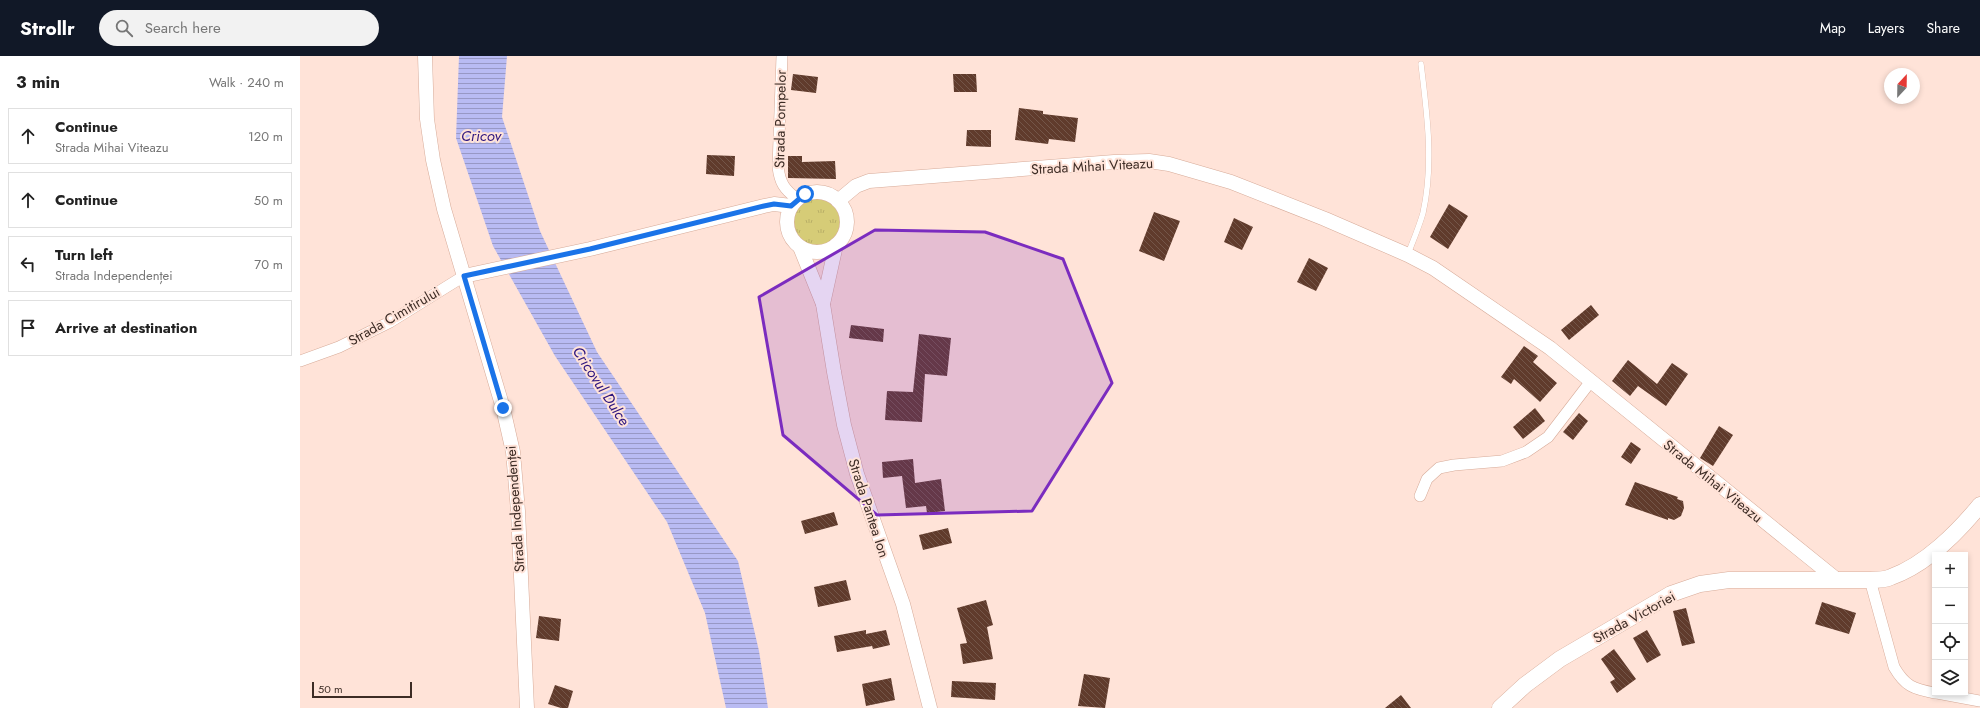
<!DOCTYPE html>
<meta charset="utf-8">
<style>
body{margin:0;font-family:Jost,sans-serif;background:#f2f2f2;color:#222}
.controls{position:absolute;right:12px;bottom:12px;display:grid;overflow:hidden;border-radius:0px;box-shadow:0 2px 6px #0003}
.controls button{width:36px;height:36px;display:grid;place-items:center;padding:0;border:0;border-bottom:1px solid #e0e0e0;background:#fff;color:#222;font:20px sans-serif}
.compass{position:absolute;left:1584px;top:12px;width:36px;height:36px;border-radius:50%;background:#fff;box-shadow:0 2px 6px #0003;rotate:22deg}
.scale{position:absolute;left:12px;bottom:10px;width:100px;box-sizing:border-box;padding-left:4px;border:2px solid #3d2c25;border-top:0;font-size:11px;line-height:14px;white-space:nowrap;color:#3d2c25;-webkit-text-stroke:3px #ffe3d8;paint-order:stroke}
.stop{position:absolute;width:12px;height:12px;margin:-9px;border:3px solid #1a73e8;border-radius:50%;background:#fff}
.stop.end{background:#1a73e8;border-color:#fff;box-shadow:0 1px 4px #0008}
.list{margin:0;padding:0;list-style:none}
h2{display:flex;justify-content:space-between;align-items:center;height:52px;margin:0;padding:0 16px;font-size:17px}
h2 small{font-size:13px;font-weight:400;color:#767676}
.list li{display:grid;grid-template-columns:26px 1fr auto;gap:12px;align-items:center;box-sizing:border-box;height:56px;margin:0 8px 8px;padding:0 8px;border:1px solid #e0e0e0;border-radius:0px}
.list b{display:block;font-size:15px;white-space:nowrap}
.list p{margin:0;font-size:13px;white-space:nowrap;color:#767676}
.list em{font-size:13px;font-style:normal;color:#767676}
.icon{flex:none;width:22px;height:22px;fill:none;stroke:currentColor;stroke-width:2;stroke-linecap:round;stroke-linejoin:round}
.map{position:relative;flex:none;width:1680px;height:652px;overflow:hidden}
header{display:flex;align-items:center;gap:24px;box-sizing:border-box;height:56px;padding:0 20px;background:#111827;color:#fff}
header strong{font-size:19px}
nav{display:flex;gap:22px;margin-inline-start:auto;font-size:14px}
.search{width:280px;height:36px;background:#f2f2f2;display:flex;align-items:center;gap:10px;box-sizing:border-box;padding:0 14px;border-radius:22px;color:#767676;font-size:15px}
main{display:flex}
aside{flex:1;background:#fff}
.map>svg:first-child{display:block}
</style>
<header>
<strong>Strollr</strong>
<div class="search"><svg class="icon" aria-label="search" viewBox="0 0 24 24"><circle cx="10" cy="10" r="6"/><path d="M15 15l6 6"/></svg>Search here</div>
<nav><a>Map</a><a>Layers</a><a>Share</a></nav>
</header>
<main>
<aside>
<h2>3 min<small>Walk · 240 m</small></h2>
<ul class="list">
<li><svg class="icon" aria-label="ahead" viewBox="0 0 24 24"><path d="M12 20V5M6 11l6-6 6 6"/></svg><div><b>Continue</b><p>Strada Mihai Viteazu</p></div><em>120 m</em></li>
<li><svg class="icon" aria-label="ahead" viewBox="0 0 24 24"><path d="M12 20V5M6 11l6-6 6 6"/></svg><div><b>Continue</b></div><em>50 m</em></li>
<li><svg class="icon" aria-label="left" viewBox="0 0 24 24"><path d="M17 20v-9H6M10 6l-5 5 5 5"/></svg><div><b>Turn left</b><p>Strada Independenței</p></div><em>70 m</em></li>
<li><svg class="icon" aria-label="arrive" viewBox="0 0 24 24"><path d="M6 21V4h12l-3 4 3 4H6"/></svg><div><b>Arrive at destination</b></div></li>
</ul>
</aside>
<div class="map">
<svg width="1680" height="652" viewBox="0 0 1680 652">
<defs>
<pattern id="grass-tufts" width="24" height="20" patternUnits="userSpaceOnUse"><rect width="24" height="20" fill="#d6cc77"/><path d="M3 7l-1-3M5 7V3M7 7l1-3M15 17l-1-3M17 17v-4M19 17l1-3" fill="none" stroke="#b9af67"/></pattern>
<pattern id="water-rules" width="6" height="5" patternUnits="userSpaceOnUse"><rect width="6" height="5" fill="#b9bbf3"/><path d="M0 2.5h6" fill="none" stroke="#9898c5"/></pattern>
<pattern id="building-back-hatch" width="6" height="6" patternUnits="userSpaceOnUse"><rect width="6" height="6" fill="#603b2c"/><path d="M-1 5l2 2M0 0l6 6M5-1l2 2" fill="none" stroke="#745649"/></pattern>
</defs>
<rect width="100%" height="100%" fill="#ffe3d8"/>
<circle fill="url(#grass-tufts)" cx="516" cy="166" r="24"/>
<path fill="url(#water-rules)" d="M159,0H207L202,61L240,175L297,296L438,505L459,595L468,652H426L405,557L367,466L255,300L193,190L156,82Z"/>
<g fill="url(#building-back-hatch)">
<path d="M493,18L518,21L516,37L491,34Z"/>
<path d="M653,18H676L677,36H654Z"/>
<path d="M719,52L743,55V58L778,62L775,86L749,83L748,88L715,84Z"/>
<path d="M667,74H691V91L666,90Z"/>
<path d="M407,99L435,100L434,120L406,118Z"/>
<path d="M488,100H502V106L535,105L536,123L488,122Z"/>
<path d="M1149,148L1168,160L1148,193L1130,181Z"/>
<path d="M854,156L880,165L864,205L839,195Z"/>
<path d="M934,162L953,171L942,194L924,186Z"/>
<path d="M1009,202L1028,212L1016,235L997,226Z"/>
<path d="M1291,249L1299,259L1269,284L1261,274Z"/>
<path d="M551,269L584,273L583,286L549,282Z"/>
<path d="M619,278L651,282L647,320L625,318L622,366L585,364L587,335L613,336Z"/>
<path d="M1224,290L1238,300L1233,306L1257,327L1240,346L1214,323L1211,328L1201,321Z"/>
<path d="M1328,304L1357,328L1372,307L1388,318L1366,350L1338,330L1330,340L1312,325Z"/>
<path d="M1235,352L1245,365L1223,383L1213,371Z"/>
<path d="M1279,357L1288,365L1273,384L1263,376Z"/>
<path d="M1419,370L1433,379L1413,410L1400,402Z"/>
<path d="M1331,386L1341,393L1331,408L1321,401Z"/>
<path d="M613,403L615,427L641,423L645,455L627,457L626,450L606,452L602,420L583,422L582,406Z"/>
<path d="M1335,426L1378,441L1377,443L1383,445L1384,452L1381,460L1374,464L1368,462V464L1325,449Z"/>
<path d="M534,456L538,469L505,478L501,465Z"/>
<path d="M648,472L652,487L623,494L619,479Z"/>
<path d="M546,524L551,544L518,551L514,531Z"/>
<path d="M686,544L693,569L687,571L693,603L663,608L660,588L667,587L657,552Z"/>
<path d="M1522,546L1556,557L1549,578L1515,568Z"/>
<path d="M1386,552L1395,587L1382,590L1373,555Z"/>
<path d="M239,560L261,563L259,585L236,582Z"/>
<path d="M566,574V578L586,574L590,589L573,593L572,590L537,596L534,580Z"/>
<path d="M1347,574L1361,599L1347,607L1333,582Z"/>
<path d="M1314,593L1336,623L1317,637L1310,626L1315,623L1301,603Z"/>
<path d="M784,618L810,622L805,652L778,650Z"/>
<path d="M591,622L595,644L566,650L562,628Z"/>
<path d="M652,625L696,627L695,644L651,641Z"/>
<path d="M255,629L273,635L268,652H261L248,648Z"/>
<path d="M1101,639L1111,652H1085Z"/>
</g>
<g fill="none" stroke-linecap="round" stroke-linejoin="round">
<defs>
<path id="service" d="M1108,198C1113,185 1119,171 1123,157C1134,108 1127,57 1121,8"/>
<g id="minor">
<path d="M482,0L478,111C480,127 484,133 497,143"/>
<path d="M0,305L39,291L90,266L164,220"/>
<path d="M1120,440L1127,423L1139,412L1154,409L1202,405L1226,396L1248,381L1291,325"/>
<path d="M1570,524L1594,611C1605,630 1613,633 1635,637"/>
<path d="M1637,637L1680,645"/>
</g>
<g id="tertiary">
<path d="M125,0L127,63L133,104L144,153L203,352L213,396L218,455L227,652"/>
<circle cx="517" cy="166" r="30"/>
<path d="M538,145L556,130L569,125L814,106L849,105L869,108L931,126L1025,163L1108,199L1133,212L1250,292L1536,523"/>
<path d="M500,191L523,248L534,316L544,369L557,418L603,548L630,652"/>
<path d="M164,220L290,193L464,150L474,148L491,150"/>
<path d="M523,248L536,189"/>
</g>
<path id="secondary" d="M1200,652L1225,629L1260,603L1371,538L1400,528L1429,524H1570C1577,524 1585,524 1591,521C1625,509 1658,476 1680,449"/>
</defs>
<use href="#service" stroke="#d7ab99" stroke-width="6"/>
<use href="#minor" stroke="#d7ab99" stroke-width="12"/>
<use href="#tertiary" stroke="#d7ab99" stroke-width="15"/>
<use href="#secondary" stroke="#d7ab99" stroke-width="17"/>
<use href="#service" stroke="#fff" stroke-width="5.5"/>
<use href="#minor" stroke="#fff" stroke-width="11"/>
<use href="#tertiary" stroke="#fff" stroke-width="14"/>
<use href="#secondary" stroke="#fff" stroke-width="16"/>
</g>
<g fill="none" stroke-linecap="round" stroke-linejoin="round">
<path stroke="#1a73e8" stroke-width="5" d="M203,352L164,220L290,193L464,150L474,148L491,150L505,138"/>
</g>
<path fill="#7b2cbf" fill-opacity="0.2" stroke="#7b2cbf" stroke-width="3" stroke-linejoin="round" d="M575,174L685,176L763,203L812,327L732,455L577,459L483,379L459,241Z"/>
<g text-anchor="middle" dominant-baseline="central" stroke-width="4" stroke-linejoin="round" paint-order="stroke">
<g font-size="14" fill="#3d2c25" stroke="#ffe3d8">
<text transform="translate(480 63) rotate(-89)">Strada Pompelor</text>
<text transform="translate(792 110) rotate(-3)">Strada Mihai Viteazu</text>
<text transform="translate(94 260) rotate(-30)">Strada Cimitirului</text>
<text transform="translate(1413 425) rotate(39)">Strada Mihai Viteazu</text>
<text transform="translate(569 452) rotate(72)">Strada Pantea Ion</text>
<text transform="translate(215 453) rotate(-94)">Strada Independenței</text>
<text transform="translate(1334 561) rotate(-29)">Strada Victoriei</text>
</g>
<g font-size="15" font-style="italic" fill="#2e167f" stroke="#ffe3d8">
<text x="181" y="80">Cricov</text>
<text transform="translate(301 330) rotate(57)">Cricovul Dulce</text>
</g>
</g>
</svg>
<div class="controls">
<button>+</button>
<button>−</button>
<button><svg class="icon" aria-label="locate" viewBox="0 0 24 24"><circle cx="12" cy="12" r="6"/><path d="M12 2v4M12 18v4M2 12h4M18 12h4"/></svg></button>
<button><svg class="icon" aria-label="layers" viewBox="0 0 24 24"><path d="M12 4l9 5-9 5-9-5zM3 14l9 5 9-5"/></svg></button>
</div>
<svg class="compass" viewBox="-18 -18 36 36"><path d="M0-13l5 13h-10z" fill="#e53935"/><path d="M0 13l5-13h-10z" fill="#767676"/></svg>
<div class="scale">50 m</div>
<div class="stop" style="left:505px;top:138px"></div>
<div class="stop end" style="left:203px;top:352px"></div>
</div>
</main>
